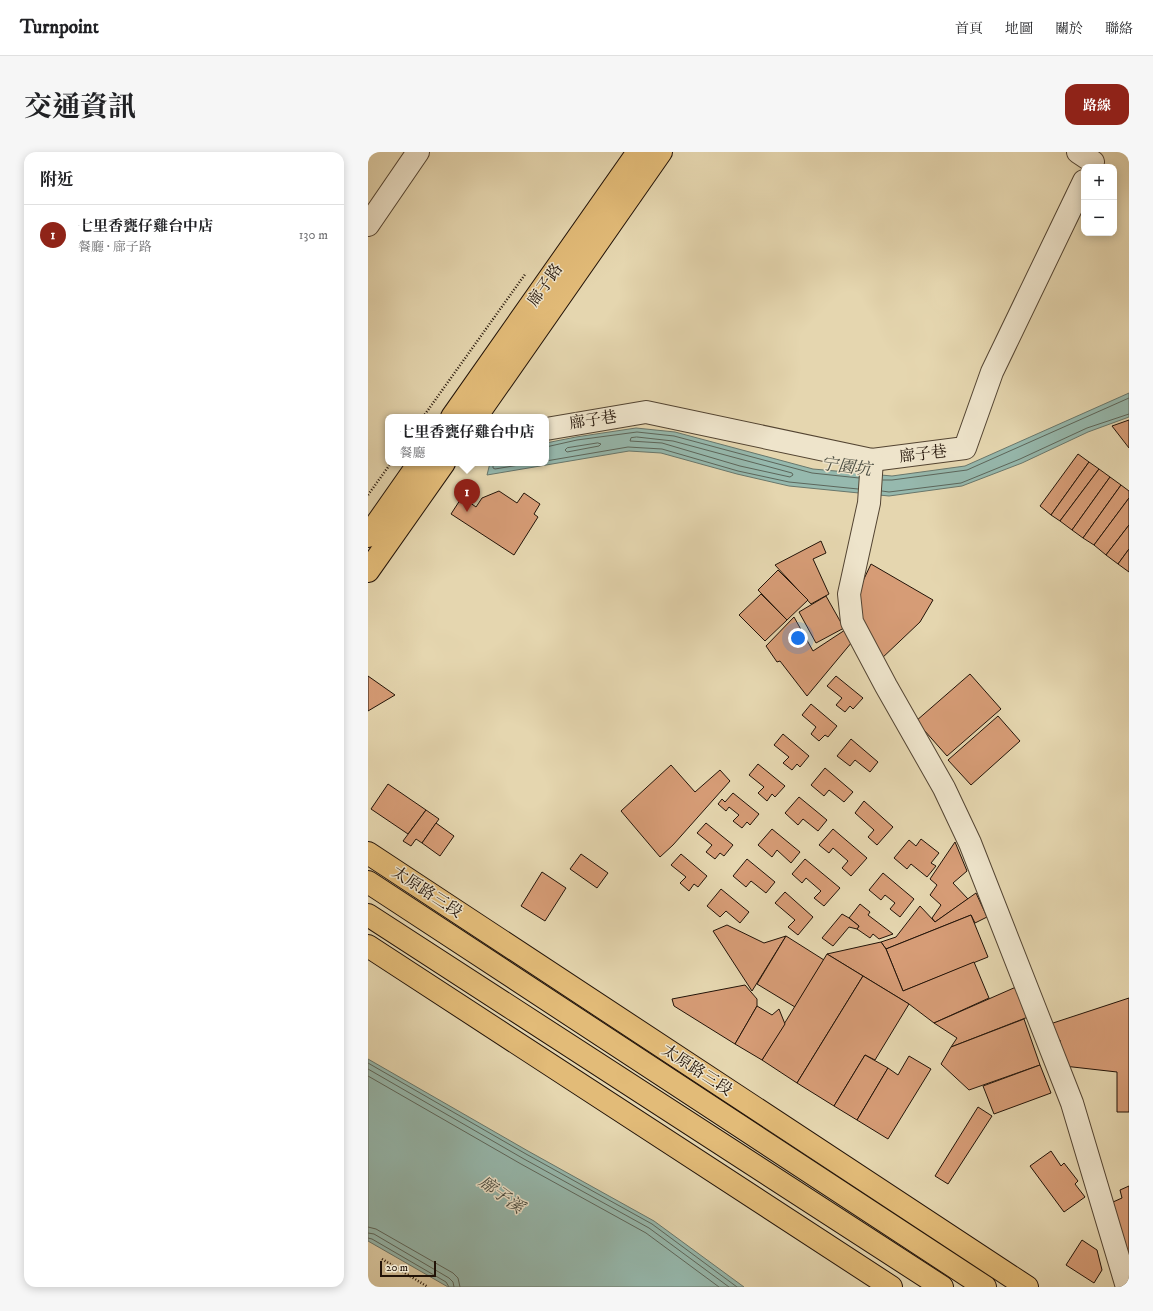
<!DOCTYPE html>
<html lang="zh-TW">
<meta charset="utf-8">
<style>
body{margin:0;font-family:"IM FELL DW Pica","Noto Serif TC",serif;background:#f6f6f6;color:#202124}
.controls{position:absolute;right:12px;top:12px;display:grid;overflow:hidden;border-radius:8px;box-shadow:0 2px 10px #0003}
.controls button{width:36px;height:36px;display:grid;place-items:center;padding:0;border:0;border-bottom:1px solid #e0e0e0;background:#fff;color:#202124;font:20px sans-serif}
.scale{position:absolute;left:12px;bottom:10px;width:56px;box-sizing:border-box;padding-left:4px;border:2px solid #221308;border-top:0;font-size:11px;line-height:14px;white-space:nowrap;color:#221308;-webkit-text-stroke:3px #eee4cb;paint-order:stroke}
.you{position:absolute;left:430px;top:486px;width:14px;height:14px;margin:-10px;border:3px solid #fff;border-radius:50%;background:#1a73e8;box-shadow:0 0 0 6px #1a73e833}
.badge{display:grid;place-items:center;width:26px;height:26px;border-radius:50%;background:#8f2418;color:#fff;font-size:13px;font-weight:700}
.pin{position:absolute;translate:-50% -33px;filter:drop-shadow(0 1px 2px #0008)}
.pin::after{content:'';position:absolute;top:21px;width:14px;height:12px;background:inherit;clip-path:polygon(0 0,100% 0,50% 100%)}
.popup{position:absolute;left:17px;top:262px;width:164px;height:52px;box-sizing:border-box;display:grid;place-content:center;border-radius:8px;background:#fff;filter:drop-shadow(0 1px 3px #0005);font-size:13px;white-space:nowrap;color:#757577}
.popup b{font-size:15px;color:#202124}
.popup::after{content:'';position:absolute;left:50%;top:100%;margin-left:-8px;border:8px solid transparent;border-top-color:#fff}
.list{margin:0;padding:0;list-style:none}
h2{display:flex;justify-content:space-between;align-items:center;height:52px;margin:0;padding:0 16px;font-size:17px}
h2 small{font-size:13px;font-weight:400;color:#757577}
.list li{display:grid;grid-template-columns:26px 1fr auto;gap:12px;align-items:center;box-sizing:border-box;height:60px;padding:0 16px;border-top:1px solid #e0e0e0}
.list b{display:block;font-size:15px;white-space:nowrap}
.list p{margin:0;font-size:13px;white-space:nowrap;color:#757577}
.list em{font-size:13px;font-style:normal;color:#757577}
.map{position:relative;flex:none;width:761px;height:1135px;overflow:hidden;border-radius:12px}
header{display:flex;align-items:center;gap:24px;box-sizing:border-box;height:56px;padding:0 20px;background:#fff;border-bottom:1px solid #e0e0e0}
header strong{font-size:19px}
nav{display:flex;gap:22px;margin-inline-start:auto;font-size:14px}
.intro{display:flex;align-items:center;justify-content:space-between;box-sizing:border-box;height:96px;padding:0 24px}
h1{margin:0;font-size:28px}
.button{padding:10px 18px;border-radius:12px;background:#8f2418;color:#fff;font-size:14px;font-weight:700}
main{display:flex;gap:24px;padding:0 24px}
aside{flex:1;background:#fff;border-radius:12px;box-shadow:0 2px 10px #0003}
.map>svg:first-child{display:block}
</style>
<header>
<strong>Turnpoint</strong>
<nav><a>首頁</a><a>地圖</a><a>關於</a><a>聯絡</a></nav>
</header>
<div class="intro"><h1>交通資訊</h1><a class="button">路線</a></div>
<main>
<aside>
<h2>附近<small></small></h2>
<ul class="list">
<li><span class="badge">1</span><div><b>七里香甕仔雞台中店</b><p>餐廳 · 廍子路</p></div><em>130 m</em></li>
</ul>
</aside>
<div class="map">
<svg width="761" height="1135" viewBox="0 0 761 1135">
<rect width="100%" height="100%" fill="#e5d6af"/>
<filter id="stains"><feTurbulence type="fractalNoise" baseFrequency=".005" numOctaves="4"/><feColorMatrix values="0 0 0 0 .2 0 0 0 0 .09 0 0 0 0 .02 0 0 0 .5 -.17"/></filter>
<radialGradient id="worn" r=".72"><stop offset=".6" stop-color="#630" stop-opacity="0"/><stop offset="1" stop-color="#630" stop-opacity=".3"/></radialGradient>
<g fill="#96b9ae" stroke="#68776c">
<path d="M761,241V265L720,280L654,311L594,334L521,344L421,334L369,322L293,301L261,299L119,323L122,311H178V291L208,285L268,276L307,280L445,317L524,324L597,314Z"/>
<path d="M0,907L160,999L286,1069L376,1135H80L0,1089Z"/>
</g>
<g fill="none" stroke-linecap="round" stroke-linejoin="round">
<g stroke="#5c665b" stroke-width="1">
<path d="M269,285L305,289L424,321L425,323L422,325L372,314L294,291L262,289L263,286Z"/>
<path d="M230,291L233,292L231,294L199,300L197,298L199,296Z"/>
<path d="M178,295L209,288L269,280L306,284L444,321L491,326"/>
<path d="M178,309L260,295L294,297L370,319L421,330L490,337"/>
<path d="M125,311V316L127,317L163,311"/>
<path d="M515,328H524L599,318L761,246"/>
<path d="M514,339L521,340L593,331L652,307L719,276L761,262"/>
<path d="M0,911L158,1002L284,1072L369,1135"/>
<path d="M0,917L156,1007L281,1076L361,1135"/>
<path d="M0,924L153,1012L278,1081L351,1135"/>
<path d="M0,1075L8,1077L85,1121L90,1126L92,1135"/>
<path d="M0,1081L6,1082L81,1126L85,1130L86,1135"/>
<path d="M0,1086L4,1087L78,1130L81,1135"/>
</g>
</g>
<g fill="#d69c76" stroke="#221308">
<path d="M761,268V296L744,274Z"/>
<path d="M710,302L721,310L683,363L672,354Z"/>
<path d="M721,310L731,317L692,369L683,363Z"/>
<path d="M731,317L742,325L704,378L692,369Z"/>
<path d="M742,325L753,333L715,386L704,378Z"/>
<path d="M753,333L761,339V346L726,393L715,386Z"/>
<path d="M131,339L149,351L156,341L172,352L166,362L170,365L146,403L83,362L94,345L108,355L114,346Z"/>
<path d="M761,346V373L738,403L726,393Z"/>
<path d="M761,373V397L750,412L738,403Z"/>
<path d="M453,389L458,401L445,407L461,442L443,452L407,413Z"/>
<path d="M761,397V420L750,412Z"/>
<path d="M503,412L565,448L552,470L512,508L491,470L487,446Z"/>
<path d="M410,418L440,448L419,468L390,438Z"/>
<path d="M393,442L419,468L397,489L371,463Z"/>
<path d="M458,444L476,476L448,491L431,460Z"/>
<path d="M426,465L445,499L477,478L484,490L439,544L412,509L409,510L398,494Z"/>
<path d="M602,522L633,557L579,604L548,569Z"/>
<path d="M0,524L27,543L0,559Z"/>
<path d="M468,524L495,546L485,557L482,554L477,560L468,553L474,546L459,534Z"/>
<path d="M443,552L469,574L460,585L457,583L451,589L443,582L448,575L434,563Z"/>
<path d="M630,564L652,589L603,633L580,608Z"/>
<path d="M415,582L441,604L432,615L429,612L424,618L415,611L421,605L406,593Z"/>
<path d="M483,587L510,610L502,620L487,608L482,614L469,604Z"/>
<path d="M390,612L417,634L407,645L404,642L399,649L390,641L396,635L381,623Z"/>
<path d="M303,613L327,640L352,618L362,629L305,693L292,705L253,659Z"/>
<path d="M457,616L485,640L476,650L461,638L456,644L443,633Z"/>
<path d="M20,632L58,658L40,682L3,657Z"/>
<path d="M365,641L391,662L382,673L379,670L374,676L365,669L371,663L361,655L358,659L350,652L354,647L357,650Z"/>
<path d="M431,645L459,668L450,679L435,667L430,673L417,661Z"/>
<path d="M496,649L525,675L509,693L500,685L506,678L487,661Z"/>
<path d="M58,658L71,667L54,691L48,687L43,694L35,689Z"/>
<path d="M68,671L86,684L72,704L54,691Z"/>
<path d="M338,671L365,693L356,704L352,701L347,707L338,700L344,693L329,681Z"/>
<path d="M404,677L432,700L423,711L409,698L404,705L390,693Z"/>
<path d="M465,677L499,706L483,724L474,716L480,709L465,696L461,701L451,693Z"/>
<path d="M553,687L571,701L563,711L568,714L559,725L543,712L539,717L526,706L541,688L548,694Z"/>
<path d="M587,690L599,719L585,731L600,747L567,770L564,766L573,753L562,743L569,733L562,727Z"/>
<path d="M213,702L240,721L229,736L202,717Z"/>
<path d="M313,702L339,724L330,735L326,732L321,739L312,731L318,725L303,713Z"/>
<path d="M379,707L407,730L398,741L383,729L378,735L365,724Z"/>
<path d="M437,707L472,736L456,754L446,746L453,739L438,726L434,731L424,722Z"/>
<path d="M174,720L198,736L177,769L153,754Z"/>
<path d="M515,721L546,747L532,765L522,757L527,751L517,743L513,748L501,738Z"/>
<path d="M353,737L381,760L372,771L358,759L352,765L339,754Z"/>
<path d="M417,740L445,765L430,783L420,775L427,768L407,751Z"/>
<path d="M608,741L619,765L607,771L603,763L518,797L513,790L528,785L552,754L567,770Z"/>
<path d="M492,752L502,760L500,763L525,782L511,787L505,782L502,786L489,777L491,774L481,766Z"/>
<path d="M474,762L481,766L491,774L489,777L481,775L465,794L454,786Z"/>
<path d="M603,763L620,805L535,839L518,797Z"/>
<path d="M359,773L396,791L418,784L384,839L345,779Z"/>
<path d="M418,784L456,808L427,855L389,832Z"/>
<path d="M513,790L518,797L535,839L606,810L621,846L566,871L541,852L459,802Z"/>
<path d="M459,802L495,824L429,931L394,908Z"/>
<path d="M495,824L541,852L507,908L497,903L466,954L429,931Z"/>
<path d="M377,833L389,847V854L367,892L306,854L304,847Z"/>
<path d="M648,835L660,865L583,895L589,886L566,871Z"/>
<path d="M761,846V960H749V920L696,914L692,888L683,886L679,873Z"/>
<path d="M389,854L404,863L411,857L417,872L394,908L367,892Z"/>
<path d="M656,867L672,913L601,938L573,912L583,895Z"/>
<path d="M497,903L520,916L489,968L466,954Z"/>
<path d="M541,904L563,917L520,987L489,968L520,916L530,923Z"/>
<path d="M672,913L683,941L626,962L615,934Z"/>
<path d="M610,955L624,964L580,1032L567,1024Z"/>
<path d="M683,999L693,1014L696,1011L710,1029L707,1032L717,1045L696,1060L662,1014Z"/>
<path d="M761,1034V1115L736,1054L754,1046L752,1038Z"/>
<path d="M714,1088L729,1098L734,1118L726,1131L698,1113Z"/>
</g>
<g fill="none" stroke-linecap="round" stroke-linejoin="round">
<defs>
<g id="minor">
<path d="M710,0L725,10"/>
<path d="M0,73L50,0"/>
<path d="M178,277L278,260L504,308L597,296L624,220L716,29"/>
<path d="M504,308L501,351L481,442L484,470L518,534L576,636L602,691L704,951L759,1135"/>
</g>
<g id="major">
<path d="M84,265L270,0"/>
<path d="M108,265L293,0"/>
<path d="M0,384L51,311"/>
<path d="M0,419L76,311"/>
<path d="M0,701L659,1135"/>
<path d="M0,730L617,1135"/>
<path d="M0,763L574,1135"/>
<path d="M0,794L523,1135"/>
</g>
</defs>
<use href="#minor" stroke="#534432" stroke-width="24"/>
<use href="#major" stroke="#221308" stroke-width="24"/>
<g stroke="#221308" stroke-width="2.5" stroke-dasharray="1 2" stroke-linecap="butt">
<path d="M55,265L158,121"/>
<path d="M0,343L23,311"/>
<path d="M14,1107L60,1135"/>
</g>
<use href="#minor" stroke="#eee4cb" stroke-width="22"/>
<use href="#major" stroke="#e2bb78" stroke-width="22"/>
</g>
<g text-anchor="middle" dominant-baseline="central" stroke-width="3" stroke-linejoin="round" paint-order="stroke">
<g font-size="16" fill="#221308" stroke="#eee4cb">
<text transform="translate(177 133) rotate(-55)">廍子路</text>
<text transform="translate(225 268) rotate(-9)">廍子巷</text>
<text transform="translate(555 302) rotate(-7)">廍子巷</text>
<text transform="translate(59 740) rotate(33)">太原路三段</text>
<text transform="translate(329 918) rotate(33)">太原路三段</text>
</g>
<g font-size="17" font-style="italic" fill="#4b4d42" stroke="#eee4cb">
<text transform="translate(478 315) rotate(7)">宁園坑</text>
<text transform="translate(133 1043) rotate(36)">廍子溪</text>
</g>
</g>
<rect width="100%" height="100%" filter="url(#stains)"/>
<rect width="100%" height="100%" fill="url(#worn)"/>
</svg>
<div class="controls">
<button>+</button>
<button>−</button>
</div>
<div class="scale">20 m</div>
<div class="you"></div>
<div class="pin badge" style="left:99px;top:360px">1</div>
<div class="popup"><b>七里香甕仔雞台中店</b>餐廳</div>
</div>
</main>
